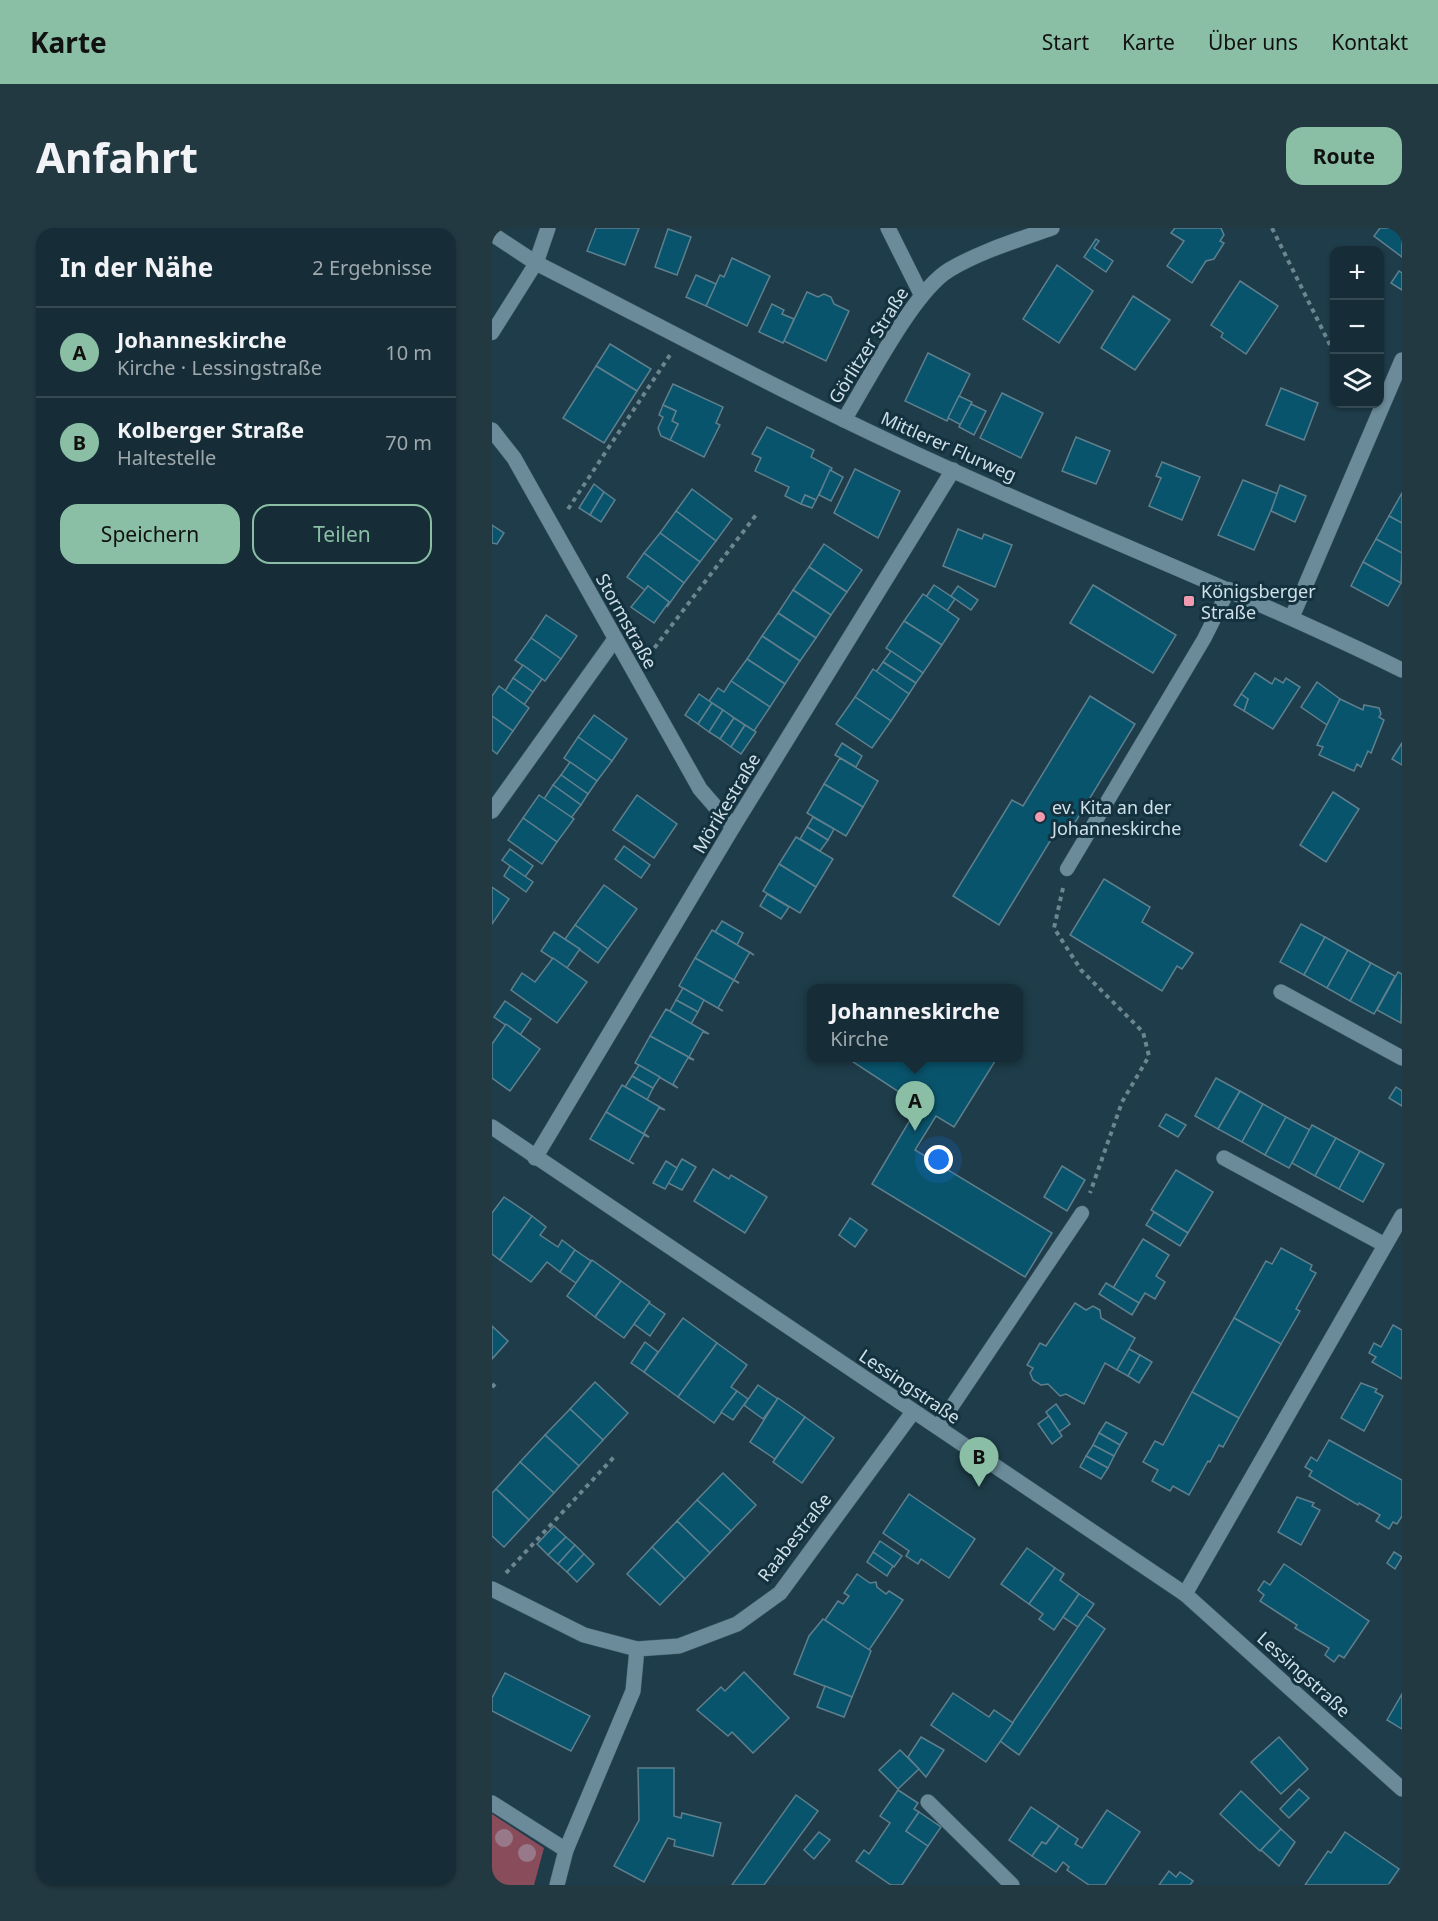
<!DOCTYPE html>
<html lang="de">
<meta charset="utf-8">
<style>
body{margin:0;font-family:"Noto Sans",sans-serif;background:#233942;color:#f1f3f6}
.controls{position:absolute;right:18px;top:18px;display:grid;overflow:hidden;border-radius:12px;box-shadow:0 2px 4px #0004}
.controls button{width:54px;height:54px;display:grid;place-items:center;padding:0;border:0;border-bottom:2px solid #354952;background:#162d37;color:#f1f3f6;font:30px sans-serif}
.you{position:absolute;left:447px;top:932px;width:21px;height:21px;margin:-15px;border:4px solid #fff;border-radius:50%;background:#1a73e8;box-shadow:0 0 0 9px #1a73e833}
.badge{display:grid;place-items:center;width:39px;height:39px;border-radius:50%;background:#8abfa5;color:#111;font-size:20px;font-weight:700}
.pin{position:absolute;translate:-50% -50px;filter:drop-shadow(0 2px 3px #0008)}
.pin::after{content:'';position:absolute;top:32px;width:21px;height:18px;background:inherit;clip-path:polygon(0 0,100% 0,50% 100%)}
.popup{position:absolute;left:315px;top:756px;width:216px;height:78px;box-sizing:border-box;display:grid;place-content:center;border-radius:12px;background:#162d37;filter:drop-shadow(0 2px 4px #0005);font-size:20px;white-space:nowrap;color:#9ea8ad}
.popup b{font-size:22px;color:#f1f3f6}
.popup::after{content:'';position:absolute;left:50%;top:100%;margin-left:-12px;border:12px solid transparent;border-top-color:#162d37}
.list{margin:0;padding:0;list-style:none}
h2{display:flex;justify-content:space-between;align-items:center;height:78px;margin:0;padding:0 24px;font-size:26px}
h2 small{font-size:20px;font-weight:400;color:#9ea8ad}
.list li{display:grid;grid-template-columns:39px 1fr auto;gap:18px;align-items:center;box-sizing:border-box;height:90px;padding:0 24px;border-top:2px solid #354952}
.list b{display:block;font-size:22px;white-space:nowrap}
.list p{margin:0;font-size:20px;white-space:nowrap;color:#9ea8ad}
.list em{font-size:20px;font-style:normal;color:#9ea8ad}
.actions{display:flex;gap:12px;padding:18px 24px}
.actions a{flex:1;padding:14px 0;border:2px solid #8abfa5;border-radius:18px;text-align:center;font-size:21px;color:#8abfa5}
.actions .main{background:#8abfa5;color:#111}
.icon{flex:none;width:33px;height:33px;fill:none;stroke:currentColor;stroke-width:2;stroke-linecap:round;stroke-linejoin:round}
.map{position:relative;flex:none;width:910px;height:1657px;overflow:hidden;border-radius:18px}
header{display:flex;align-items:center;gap:36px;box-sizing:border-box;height:84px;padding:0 30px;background:#8abfa5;color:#111}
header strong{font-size:28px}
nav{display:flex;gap:33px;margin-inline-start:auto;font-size:21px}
.intro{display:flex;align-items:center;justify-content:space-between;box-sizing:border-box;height:144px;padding:0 36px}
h1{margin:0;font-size:42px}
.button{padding:15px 27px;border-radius:18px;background:#8abfa5;color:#111;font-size:21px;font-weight:700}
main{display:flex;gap:36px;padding:0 36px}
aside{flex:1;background:#162d37;border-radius:18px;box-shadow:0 2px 4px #0004}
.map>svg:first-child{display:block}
</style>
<header>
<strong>Karte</strong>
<nav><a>Start</a><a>Karte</a><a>Über uns</a><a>Kontakt</a></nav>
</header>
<div class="intro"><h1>Anfahrt</h1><a class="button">Route</a></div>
<main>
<aside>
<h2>In der Nähe<small>2 Ergebnisse</small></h2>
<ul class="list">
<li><span class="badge">A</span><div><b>Johanneskirche</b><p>Kirche · Lessingstraße</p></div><em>10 m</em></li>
<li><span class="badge">B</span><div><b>Kolberger Straße</b><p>Haltestelle</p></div><em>70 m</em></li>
</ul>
<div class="actions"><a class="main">Speichern</a><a>Teilen</a></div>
</aside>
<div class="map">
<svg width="910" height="1657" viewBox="0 0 910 1657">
<rect width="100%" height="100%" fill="#1e3c49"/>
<path fill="#894c5b" d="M0,1586L52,1620L42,1657H0Z"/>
<g fill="#09546d" stroke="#5f7f8d" stroke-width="1.5">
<path d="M104,0H147L133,37L95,23Z"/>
<path d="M683,0H729L732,7L728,13L732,15L722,31L714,33L700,55L675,38L692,13L679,5Z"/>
<path d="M888,0H910V29L882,8Z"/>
<path d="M176,1L199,9L185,47L163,39Z"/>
<path d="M604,11L607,13L602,20L621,33L614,44L592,29Z"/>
<path d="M240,30L278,48L255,98L214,78L228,47L232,49Z"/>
<path d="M565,37L601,63L567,115L531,91Z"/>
<path d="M907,43L910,45V62L899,55Z"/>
<path d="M204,47L224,56L214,78L194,69Z"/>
<path d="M748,53L786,78L754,126L729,109L731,105L719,97Z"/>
<path d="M315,64L326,69L332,66L339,69L342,76L357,83L334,133L292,113Z"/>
<path d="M641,68L678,92L643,142L609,120Z"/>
<path d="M280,76L292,82L290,86L302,91L291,115L267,104Z"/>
<path d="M118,116L159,141L145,163L104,138Z"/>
<path d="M436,125L478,146L455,193L413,173Z"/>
<path d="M104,138L145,163L112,215L71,190Z"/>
<path d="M181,156L231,179L224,195L228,197L212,229L178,212L186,196L180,193L184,183L171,177Z"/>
<path d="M789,160L826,175L812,212L774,197Z"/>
<path d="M510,165L551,185L529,230L488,210Z"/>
<path d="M467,168L480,174L469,197L456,190Z"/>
<path d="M479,176L494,183L482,207L467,199Z"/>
<path d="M171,177L184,183L180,193L186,196L178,212L169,208L166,200L171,189L167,187Z"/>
<path d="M275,199L322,222L319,229L340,240L324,272L313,267L309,276L293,268L297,259L263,243L269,230L260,226Z"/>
<path d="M584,209L618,223L604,256L570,243Z"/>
<path d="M670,234L708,249L690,292L657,278L669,250L664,248Z"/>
<path d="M363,241L408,263L386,310L342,285Z"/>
<path d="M338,242L351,249L339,273L327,267Z"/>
<path d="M751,252L786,266L762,322L726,307Z"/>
<path d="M102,256L112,264L98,287L87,280Z"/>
<path d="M788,257L814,268L803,294L779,283Z"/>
<path d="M200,261L240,291L224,313L184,283Z"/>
<path d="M112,264L123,272L109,294L98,287Z"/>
<path d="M910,265V295L897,288Z"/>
<path d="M313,267L324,272L320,280L309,276Z"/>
<path d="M184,283L224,313L208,334L168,305Z"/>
<path d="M897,288L910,295V325L884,311Z"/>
<path d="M0,297L12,305L5,316L0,315Z"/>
<path d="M466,301L490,311L492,306L520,317L503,359L451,338Z"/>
<path d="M168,305L208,334L192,355L152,325Z"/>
<path d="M884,311L910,325L909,355L871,334Z"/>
<path d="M332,316L370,342L355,364L317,339Z"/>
<path d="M152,325L192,355L175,379L177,374L156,358L153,362L135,349Z"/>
<path d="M871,334L909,355L896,378L859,358Z"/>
<path d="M317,339L355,364L339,387L301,362Z"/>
<path d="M442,357L463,371L455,383L434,369Z"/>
<path d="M601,357L684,407L661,445L578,395Z"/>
<path d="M156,358L177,374L162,395L139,379Z"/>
<path d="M466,358L486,372L479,382L459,368Z"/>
<path d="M301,362L339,387L324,410L286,385Z"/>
<path d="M431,366L467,391L450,417L412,393Z"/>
<path d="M286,385L324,410L308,433L270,408Z"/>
<path d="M54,387L85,408L69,431L39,410Z"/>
<path d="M412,393L450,417L431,445L394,420Z"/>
<path d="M270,408L308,433L293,456L255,431Z"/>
<path d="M39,410L69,431L53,453L23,432Z"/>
<path d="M399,423L431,445L424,455L391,434Z"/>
<path d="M255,431L293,456L278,479L239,453Z"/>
<path d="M391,434L424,455L417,466L384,444Z"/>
<path d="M31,437L50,451L41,464L21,450Z"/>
<path d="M381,441L417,466L399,493L363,469Z"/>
<path d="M763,445L780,456L783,450L791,455L794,450L808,459L781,501L752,483L756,471L749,466Z"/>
<path d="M21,450L41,464L32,477L13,463Z"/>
<path d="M239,453L278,479L262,503L217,473L226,460L232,464Z"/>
<path d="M825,454L848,471L835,497L809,479Z"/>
<path d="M7,458L37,480L21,503L0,488V468Z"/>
<path d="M207,466L220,475L206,496L193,487Z"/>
<path d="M749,466L756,471L752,483L742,477Z"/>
<path d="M598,468L643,496L576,606L566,600L507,697L461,668L520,572L531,578Z"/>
<path d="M363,469L399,493L380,520L344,496Z"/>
<path d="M848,471L871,482L872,477L887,480L889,486L887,489L892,492L879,525L876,523L869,539L865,536L862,543L827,527L831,519L825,517Z"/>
<path d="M220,475L231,482L217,504L206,496Z"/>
<path d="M231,482L242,490L228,511L217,504Z"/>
<path d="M102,487L135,511L120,533L86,509Z"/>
<path d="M0,488L21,503L5,526L0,522Z"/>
<path d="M242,490L253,497L239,519L228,511Z"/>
<path d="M253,497L264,504L249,526L239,519Z"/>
<path d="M86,509L120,533L105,553L72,530Z"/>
<path d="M350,515L370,528L364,539L343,527Z"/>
<path d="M910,515V537L900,531Z"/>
<path d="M348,530L386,553L371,579L332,556Z"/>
<path d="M78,534L105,553L96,566L69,547Z"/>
<path d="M69,547L96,566L89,577L61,557Z"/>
<path d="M332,556L371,579L354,608L315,585Z"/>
<path d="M61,557L89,577L79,590L52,571Z"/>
<path d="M841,564L867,581L834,634L808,617Z"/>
<path d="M47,567L82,591L65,614L31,590Z"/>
<path d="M145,567L185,596L162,630L121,602Z"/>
<path d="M321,589L342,601L336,612L315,599Z"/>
<path d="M31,590L65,614L50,636L16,612Z"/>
<path d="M315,599L336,612L328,623L308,611Z"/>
<path d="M304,609L341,631L324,659L287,636Z"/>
<path d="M132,618L158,637L149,650L123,631Z"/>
<path d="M18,621L41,638L33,649L10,632Z"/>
<path d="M287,636L324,659L308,685L271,663Z"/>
<path d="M18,638L41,654L34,664L12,648Z"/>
<path d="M612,651L658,679L650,694L701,725L690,741L685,738L670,763L578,707Z"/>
<path d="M112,657L145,681L116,721L83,697Z"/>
<path d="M0,659L17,671L0,696Z"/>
<path d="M275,666L297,679L289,691L268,678Z"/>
<path d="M230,693L251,705L245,717L223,704Z"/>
<path d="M809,696L833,709L812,747L788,734Z"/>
<path d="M83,697L116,721L106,735L73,711Z"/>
<path d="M220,702L262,727L258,724L242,752L247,755L203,730Z"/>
<path d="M62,704L88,721L75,740L49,723Z"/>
<path d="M833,709L856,722L835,760L812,747Z"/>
<path d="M856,722L879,735L858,773L835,760Z"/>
<path d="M61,730L95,754L65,795L19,762L30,745L43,754Z"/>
<path d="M203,730L247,755L242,752L226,780L231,783L187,758Z"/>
<path d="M879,735L903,748L882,786L858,773Z"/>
<path d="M906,744L910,746L909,795L885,782Z"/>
<path d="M191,760L212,772L206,784L184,772Z"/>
<path d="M184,772L206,784L199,796L178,783Z"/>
<path d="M13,773L39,791L28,807L2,789Z"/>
<path d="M174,781L217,806L211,804L197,829L202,832L158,808Z"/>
<path d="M14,796L48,821L18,863L0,850V816Z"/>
<path d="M158,808L202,832L196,830L181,856L186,860L143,835Z"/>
<path d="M355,830H505L462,899L444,888L423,922L560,1005L533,1049L380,956L427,877Z"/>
<path d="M147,837L168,849L161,860L140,848Z"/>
<path d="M140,848L161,860L155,872L133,859Z"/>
<path d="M724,850L748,863L726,901L703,888Z"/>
<path d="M130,857L173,882L167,880L152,905L157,909L114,884Z"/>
<path d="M904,859L910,863V878L897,870Z"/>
<path d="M748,863L771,876L750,914L726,901Z"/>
<path d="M771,876L794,889L773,927L750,914Z"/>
<path d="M114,884L157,909L152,907L137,933L142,936L98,911Z"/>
<path d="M674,886L694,897L686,909L667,898Z"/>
<path d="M794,889L818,902L797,940L773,927Z"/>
<path d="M820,897L844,910L823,948L800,935Z"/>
<path d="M844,910L868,923L847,961L823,948Z"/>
<path d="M868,923L892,936L871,974L847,961Z"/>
<path d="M190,931L204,939L190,962L176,955Z"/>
<path d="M174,933L185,940L173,961L161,955Z"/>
<path d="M570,938L593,952L575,983L552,969Z"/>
<path d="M221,941L237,951L239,947L275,969L253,1005L202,973Z"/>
<path d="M684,942L721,964L696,1005L659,982Z"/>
<path d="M12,969L40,988L8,1032L0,1026V985Z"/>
<path d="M662,984L696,1005L688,1018L654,997Z"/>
<path d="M40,988L54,999L48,1007L66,1019L70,1012L83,1022L68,1044L55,1034L39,1054L8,1032Z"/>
<path d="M358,990L375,1002L363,1019L347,1007Z"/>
<path d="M651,1011L677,1027L664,1048L673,1054L663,1071L653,1065L647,1075L621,1060Z"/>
<path d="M789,1020L820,1037L818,1042L824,1045L804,1081L808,1083L789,1116L742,1090L774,1033L780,1036Z"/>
<path d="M83,1022L99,1033L84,1055L68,1044Z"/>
<path d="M100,1032L129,1053L103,1089L75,1068Z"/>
<path d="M129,1053L158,1074L132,1110L103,1089Z"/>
<path d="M614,1055L647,1075L640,1087L607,1066Z"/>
<path d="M157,1075L173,1086L158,1108L142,1096Z"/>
<path d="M583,1075L594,1082L601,1078L608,1082L609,1090L643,1110L625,1142L613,1135L592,1176L574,1166L568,1168L556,1156L549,1157L541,1152L538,1145L541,1140L535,1137L548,1115L554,1118Z"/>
<path d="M191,1090L225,1115L186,1169L152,1144Z"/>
<path d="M742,1090L789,1116L747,1190L700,1164Z"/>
<path d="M901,1097L910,1102V1151L880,1134L884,1129L877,1125L882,1115L889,1119Z"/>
<path d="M0,1098L16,1113L0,1131Z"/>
<path d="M153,1114L166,1124L152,1144L139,1135Z"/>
<path d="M225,1115L255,1137L239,1159L245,1163L222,1195L186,1169Z"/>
<path d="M637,1121L648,1127L636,1148L625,1142Z"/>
<path d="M648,1127L660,1134L647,1155L636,1148Z"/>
<path d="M103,1154L136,1185L111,1212L78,1181Z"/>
<path d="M869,1155L885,1161L883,1164L891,1168L872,1203L849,1190Z"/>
<path d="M266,1157L286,1171L271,1191L252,1177Z"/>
<path d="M245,1163L256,1171L241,1192L229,1184Z"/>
<path d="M700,1164L747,1190L731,1219L727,1217L718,1234L716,1233L697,1267L681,1258L678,1263L660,1253L666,1242L651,1234L663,1213L671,1217Z"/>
<path d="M286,1170L313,1189L283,1231L258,1214Z"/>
<path d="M564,1176L578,1196L567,1204L554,1184Z"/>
<path d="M78,1181L111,1212L87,1238L53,1207Z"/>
<path d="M557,1188L570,1208L560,1216L546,1196Z"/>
<path d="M313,1189L342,1210L310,1255L281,1234Z"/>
<path d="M614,1194L635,1205L628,1217L607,1205Z"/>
<path d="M607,1205L628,1217L622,1228L601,1217Z"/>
<path d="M53,1207L87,1238L62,1265L28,1234Z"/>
<path d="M837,1212L910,1252V1288L905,1296L901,1294L897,1301L884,1293L888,1287L867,1275L866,1277L817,1248L820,1243L813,1239L819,1229L825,1233Z"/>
<path d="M601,1217L622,1228L616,1240L594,1228Z"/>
<path d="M594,1228L616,1240L609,1251L588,1239Z"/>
<path d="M28,1234L62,1265L37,1292L4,1261Z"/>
<path d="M231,1245L264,1277L239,1303L205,1272Z"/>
<path d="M4,1261L37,1292L12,1319L0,1308V1265Z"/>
<path d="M417,1266L483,1311L457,1350L429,1331L426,1336L414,1328L417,1323L391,1305Z"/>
<path d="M805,1269L822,1275L820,1278L828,1282L809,1317L786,1304Z"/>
<path d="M205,1272L239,1303L218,1325L185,1293Z"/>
<path d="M185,1293L218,1325L193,1351L160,1319Z"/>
<path d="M62,1298L74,1309L56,1327L45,1316Z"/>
<path d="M74,1309L83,1317L66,1336L56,1327Z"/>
<path d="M388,1313L410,1328L402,1339L381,1324Z"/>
<path d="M83,1317L92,1326L75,1344L66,1336Z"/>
<path d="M160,1319L193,1351L168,1377L135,1346Z"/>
<path d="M535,1320L563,1340L537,1376L509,1356Z"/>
<path d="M381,1324L401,1338L395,1348L375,1334Z"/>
<path d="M902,1324L910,1329L903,1341L895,1335Z"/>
<path d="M92,1326L102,1336L85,1354L75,1344Z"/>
<path d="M792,1336L877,1393L852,1430L847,1427L842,1434L833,1427L837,1420L803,1400L805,1397L768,1373L772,1367L766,1362L772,1353L778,1357Z"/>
<path d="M563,1340L572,1346L568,1352L587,1366L562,1402L547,1391L551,1386L537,1376Z"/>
<path d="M365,1346L378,1355L384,1354L385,1359L394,1366L397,1363L411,1372L377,1422L333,1392L346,1373L351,1376L357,1368L352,1365Z"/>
<path d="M587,1366L602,1376L586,1399L571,1389Z"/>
<path d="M594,1387L613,1401L527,1527L508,1513Z"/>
<path d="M331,1391L379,1423L360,1469L302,1446L317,1408Z"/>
<path d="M252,1444L297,1490L261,1525L240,1504L236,1508L205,1482L229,1459L233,1463Z"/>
<path d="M13,1445L98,1488L79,1523L0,1483V1470Z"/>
<path d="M333,1458L360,1469L352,1489L325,1479Z"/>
<path d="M461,1465L497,1489L502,1482L521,1495L494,1534L439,1497Z"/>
<path d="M910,1466V1501L895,1492Z"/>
<path d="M429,1509L452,1522L434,1549L416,1529Z"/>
<path d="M787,1509L816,1541L789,1566L759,1534Z"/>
<path d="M408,1522L427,1541L406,1561L387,1542Z"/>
<path d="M146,1540H182V1588L189,1590L190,1585L229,1595L221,1628L182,1618L183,1612L176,1610L152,1654L122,1638L147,1592Z"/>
<path d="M807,1561L817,1570L797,1590L788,1581Z"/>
<path d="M406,1562L426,1575L422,1581L427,1584L414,1603L436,1618L410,1657H399L364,1633L372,1622L377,1626L398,1595L388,1588Z"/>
<path d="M749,1563L789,1601L768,1623L728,1586Z"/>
<path d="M304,1567L326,1583L272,1657H240Z"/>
<path d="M539,1579L567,1598L554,1616L550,1614L540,1628L517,1612Z"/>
<path d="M615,1582L648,1604L613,1657H597L575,1642L577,1639L571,1634L564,1644L540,1628L550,1614L554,1616L567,1598L586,1611L583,1616L590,1620Z"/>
<path d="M427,1584L449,1599L436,1618L414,1603Z"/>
<path d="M789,1601L803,1614L787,1638L769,1622Z"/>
<path d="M327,1604L338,1612L322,1631L312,1622Z"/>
<path d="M853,1604L907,1641L896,1657H813L836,1623L839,1625Z"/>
<path d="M677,1643L684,1649L688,1644L701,1653L698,1657H667Z"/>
</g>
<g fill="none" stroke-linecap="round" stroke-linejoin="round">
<defs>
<g id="lane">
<path d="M0,105L44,35"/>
<path d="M575,641L712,411L737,361"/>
<path d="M446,1199L590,985"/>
</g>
<g id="street">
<path d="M396,0L429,66"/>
<path d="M0,6L44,35C170,99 294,166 422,225C584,300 750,364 910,442"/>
<path d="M44,35L56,0"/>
<path d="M352,192C376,153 421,64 457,42C489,23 526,12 560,0"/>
<path d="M0,202L22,230L208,561L241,599"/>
<path d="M800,389L910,132"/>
<path d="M0,583L123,411"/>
<path d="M789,764L910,830"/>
<path d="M0,899L693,1366L910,1561"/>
<path d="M43,930L241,599L461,242"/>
<path d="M732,930L893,1017"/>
<path d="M0,1361L92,1407L145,1421"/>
<path d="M693,1366L910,988"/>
<path d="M436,1574L520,1657"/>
<path d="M0,1575L74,1622"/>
<path d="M65,1657L74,1622L141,1463L145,1421L187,1418L245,1396L288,1365L421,1184"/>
</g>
</defs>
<use href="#lane" stroke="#405b66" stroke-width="15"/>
<use href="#street" stroke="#405b66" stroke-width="16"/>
<g stroke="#6c858f" stroke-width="4" stroke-dasharray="4.5 4.5" stroke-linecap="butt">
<path d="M780,0L842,125"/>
<path d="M76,281L178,127"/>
<path d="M157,427L264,287"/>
<path d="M571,660L562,700L589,742L651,804L657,828L630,874L598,965"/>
<path d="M0,1159L3,1156"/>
<path d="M14,1345L122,1229"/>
</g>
<use href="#lane" stroke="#6b8b9a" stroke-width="14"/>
<use href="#street" stroke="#6b8b9a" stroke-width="15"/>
</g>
<g fill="#977989">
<circle cx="12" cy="1610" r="9"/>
<circle cx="35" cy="1625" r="9"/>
</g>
<g fill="#f29aaf" stroke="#13313e" stroke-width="2">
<rect x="691" y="367" width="12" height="12" rx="3"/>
<circle cx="548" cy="589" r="6"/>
</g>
<g text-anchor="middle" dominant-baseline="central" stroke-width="6" stroke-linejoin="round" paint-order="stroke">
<g font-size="18" fill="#cfe0e8" stroke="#13313e">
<text transform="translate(376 117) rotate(-58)">Görlitzer Straße</text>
<text transform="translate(457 218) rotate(24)">Mittlerer Flurweg</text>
<text transform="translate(135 393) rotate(61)">Stormstraße</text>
<text transform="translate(234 575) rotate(-59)">Mörikestraße</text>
<text transform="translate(418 1158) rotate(34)">Lessingstraße</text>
<text transform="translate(302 1309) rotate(-52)">Raabestraße</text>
<text transform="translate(812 1446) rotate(42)">Lessingstraße</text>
</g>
<g font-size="18" fill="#cfe0e8" stroke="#13313e" text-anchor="start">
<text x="709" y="363">Königsberger<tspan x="709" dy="21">Straße</tspan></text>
<text x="560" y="579">ev. Kita an der<tspan x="560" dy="21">Johanneskirche</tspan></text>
</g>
</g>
</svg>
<div class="controls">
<button>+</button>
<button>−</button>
<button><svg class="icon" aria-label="layers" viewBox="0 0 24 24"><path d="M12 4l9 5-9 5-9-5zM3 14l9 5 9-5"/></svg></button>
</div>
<div class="you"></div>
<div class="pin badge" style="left:423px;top:903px">A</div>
<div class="popup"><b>Johanneskirche</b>Kirche</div>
<div class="pin badge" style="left:487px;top:1259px">B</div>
</div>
</main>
